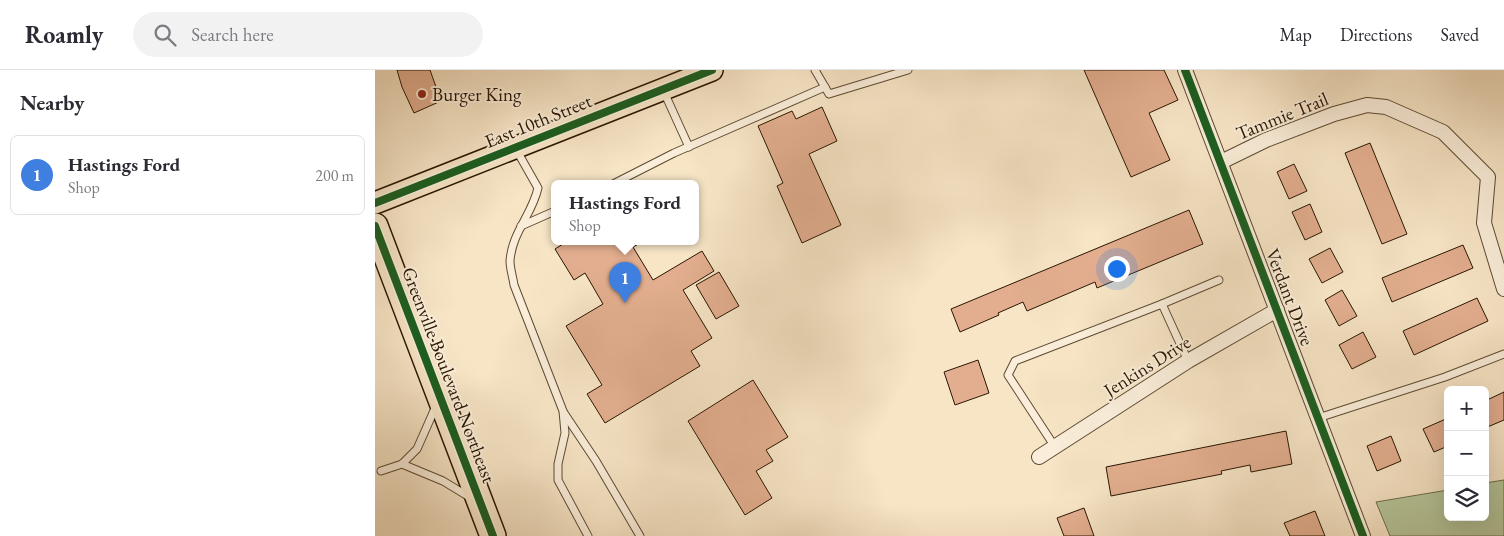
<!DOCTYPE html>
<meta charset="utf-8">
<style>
body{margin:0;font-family:"EB Garamond",serif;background:#f2f2f3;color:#2b2b33}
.controls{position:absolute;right:15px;bottom:15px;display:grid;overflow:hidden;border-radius:8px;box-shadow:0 5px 20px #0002}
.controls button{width:45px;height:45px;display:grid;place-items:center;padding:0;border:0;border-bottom:1px solid #e1e1e2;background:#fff;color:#2b2b33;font:25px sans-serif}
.you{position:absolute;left:741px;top:198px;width:18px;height:18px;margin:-12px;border:4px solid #fff;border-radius:50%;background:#1a73e8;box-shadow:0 0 0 8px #1a73e833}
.badge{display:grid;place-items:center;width:32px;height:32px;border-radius:50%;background:#1a73e8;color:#fff;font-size:16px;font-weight:700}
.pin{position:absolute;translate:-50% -41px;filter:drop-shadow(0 1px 2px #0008)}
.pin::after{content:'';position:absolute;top:26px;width:18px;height:15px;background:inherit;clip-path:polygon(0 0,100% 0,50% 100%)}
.popup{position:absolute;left:176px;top:110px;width:148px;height:65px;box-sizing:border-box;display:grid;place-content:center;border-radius:8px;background:#fff;filter:drop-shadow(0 1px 4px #0005);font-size:16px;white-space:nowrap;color:#7c7c81}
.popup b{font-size:19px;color:#2b2b33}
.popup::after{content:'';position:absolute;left:50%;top:100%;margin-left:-10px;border:10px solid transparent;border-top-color:#fff}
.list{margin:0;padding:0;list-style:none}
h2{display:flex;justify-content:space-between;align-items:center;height:65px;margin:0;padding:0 20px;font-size:21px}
h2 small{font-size:16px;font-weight:400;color:#7c7c81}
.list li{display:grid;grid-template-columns:32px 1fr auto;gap:15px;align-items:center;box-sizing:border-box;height:80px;margin:0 10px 10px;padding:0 10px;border:1px solid #e1e1e2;border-radius:8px}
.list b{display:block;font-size:19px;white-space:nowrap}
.list p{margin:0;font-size:16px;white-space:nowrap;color:#7c7c81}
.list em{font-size:16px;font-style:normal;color:#7c7c81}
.icon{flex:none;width:28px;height:28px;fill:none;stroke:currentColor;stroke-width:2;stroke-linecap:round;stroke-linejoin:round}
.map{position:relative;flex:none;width:1129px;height:466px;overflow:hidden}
header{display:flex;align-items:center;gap:30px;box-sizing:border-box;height:70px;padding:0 25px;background:#fff;border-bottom:1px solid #e1e1e2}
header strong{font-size:24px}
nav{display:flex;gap:28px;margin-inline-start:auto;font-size:18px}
.search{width:350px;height:45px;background:#f2f2f3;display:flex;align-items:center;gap:12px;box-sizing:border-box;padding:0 18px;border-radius:28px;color:#7c7c81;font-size:19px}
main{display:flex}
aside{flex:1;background:#fff}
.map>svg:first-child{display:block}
</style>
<header>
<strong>Roamly</strong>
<div class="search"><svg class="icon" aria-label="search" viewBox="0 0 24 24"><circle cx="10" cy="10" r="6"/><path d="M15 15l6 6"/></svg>Search here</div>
<nav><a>Map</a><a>Directions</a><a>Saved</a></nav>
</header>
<main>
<aside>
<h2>Nearby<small></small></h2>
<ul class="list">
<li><span class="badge" style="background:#3f7fe0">1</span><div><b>Hastings Ford</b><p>Shop</p></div><em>200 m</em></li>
</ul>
</aside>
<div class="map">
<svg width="1129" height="466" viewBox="0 0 1129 466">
<rect width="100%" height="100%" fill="#f7e5c6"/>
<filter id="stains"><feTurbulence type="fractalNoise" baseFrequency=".004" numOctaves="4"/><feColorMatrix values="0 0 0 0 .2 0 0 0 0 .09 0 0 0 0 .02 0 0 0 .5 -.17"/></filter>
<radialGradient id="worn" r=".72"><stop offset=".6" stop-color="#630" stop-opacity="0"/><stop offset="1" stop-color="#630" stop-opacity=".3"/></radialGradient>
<path fill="#b6c69a" stroke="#706e4e" d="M1129,410V466H1015L1001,432L1073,420V447H1110V413Z"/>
<g fill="#e2ae8f" stroke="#2a1601">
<path d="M22,0H55L66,31L39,43L27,17Z"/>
<path d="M709,0H789L803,30L774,43L795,90L756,107Z"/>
<path d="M447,37L462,71L434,84L466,155L427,173L402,116L408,113L383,56L417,41L421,49Z"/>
<path d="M995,73L1032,164L1007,174L970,83Z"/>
<path d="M919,94L932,121L914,129L902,102Z"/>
<path d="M935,134L947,162L930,170L917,142Z"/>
<path d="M814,140L828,174L722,218L720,212L652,241L648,232L623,243L624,245L585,262L576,239Z"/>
<path d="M191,172H267L258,177L278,210L327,181L339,201L308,220L337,268L316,281L325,296L230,353L212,324L227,315L191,256L228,234L210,203L199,210L180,179Z"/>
<path d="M1088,175L1098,198L1017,232L1007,208Z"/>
<path d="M955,178L968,202L947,213L934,189Z"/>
<path d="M344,202L364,236L341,249L321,215Z"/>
<path d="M967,220L982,246L964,256L950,230Z"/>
<path d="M1102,228L1113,251L1039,285L1028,261Z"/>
<path d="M988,262L1001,287L977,299L964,275Z"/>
<path d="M603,290L614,323L580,335L569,302Z"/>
<path d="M378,310L413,367L391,380L398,391L381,401L397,428L370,445L313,351Z"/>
<path d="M1129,322V350L1110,358V331Z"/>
<path d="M1073,348V376L1059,382L1048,359Z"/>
<path d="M911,361L917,394L876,402L875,395L846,401L847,404L736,426L731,397Z"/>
<path d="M1016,366L1026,391L1002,401L992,376Z"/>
<path d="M709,438L719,466H689L682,448Z"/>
<path d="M940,441L950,466H915L909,453Z"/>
</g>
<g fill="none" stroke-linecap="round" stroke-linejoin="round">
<defs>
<g id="lane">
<path d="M440,0L454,24L533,0"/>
<path d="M289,22L314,77"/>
<path d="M142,81L163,118C157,145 137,162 135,191C135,199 138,207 139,215L188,341L190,363L183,394V410L213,466"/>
<path d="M238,114L299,83L450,17"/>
<path d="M146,156L180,141"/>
<path d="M787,234L844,210"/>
<path d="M189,343L221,391L265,466"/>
<path d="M943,348L1070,307L1129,284"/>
<path d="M680,377L633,305L640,291L787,234L813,291"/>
<path d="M27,394L68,411L96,428"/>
<path d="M6,401L27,394L42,379L61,336"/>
</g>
<g id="street">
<path d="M810,0L988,466"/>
<path d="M846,92L891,70L959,44L992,35L1011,37L1068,62L1113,107L1109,153L1129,219"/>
<path d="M664,387L813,291L902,240"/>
</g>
<path id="primary" d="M0,133L337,0"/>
<path id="highway" d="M0,156L118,466"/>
</defs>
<use href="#lane" stroke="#5d4a32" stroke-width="9"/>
<use href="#street" stroke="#5d4a32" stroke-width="16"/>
<use href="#primary" stroke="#2a1601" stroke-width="24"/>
<use href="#highway" stroke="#2a1601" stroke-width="28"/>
<use href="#lane" stroke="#faeeda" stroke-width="7"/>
<use href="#street" stroke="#faeeda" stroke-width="14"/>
<use href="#primary" stroke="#f7e5c6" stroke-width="21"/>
<use href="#highway" stroke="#f7e5c6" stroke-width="25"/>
<defs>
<g id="cycleway">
<path d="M810,0L988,466"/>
<path d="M0,133L337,0"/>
<path d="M0,156L118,466"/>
</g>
</defs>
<use href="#cycleway" stroke="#faeeda" stroke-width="11"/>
<use href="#cycleway" stroke="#1b5e20" stroke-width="8"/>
</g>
<circle fill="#8f2418" stroke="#faeeda" stroke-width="2" cx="47" cy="24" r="5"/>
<g text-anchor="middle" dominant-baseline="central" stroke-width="4" stroke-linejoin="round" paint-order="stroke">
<g font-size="19" fill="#2a1601" stroke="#faeeda" text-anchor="start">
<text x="57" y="24">Burger King</text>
</g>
<g font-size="19" fill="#2a1601" stroke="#faeeda">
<text transform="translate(907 46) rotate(-22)">Tammie Trail</text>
<text transform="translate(163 51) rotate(-22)">East 10th Street</text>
<text transform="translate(915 227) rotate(69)">Verdant Drive</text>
<text transform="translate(772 296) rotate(-32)">Jenkins Drive</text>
<text transform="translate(74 305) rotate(69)">Greenville Boulevard Northeast</text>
</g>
</g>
<rect width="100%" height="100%" filter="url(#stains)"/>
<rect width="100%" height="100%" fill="url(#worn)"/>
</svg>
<div class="controls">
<button>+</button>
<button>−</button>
<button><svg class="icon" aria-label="layers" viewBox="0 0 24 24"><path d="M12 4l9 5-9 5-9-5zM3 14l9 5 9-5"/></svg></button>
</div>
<div class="you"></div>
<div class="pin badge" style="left:250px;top:233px;background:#3f7fe0">1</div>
<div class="popup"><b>Hastings Ford</b>Shop</div>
</div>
</main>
